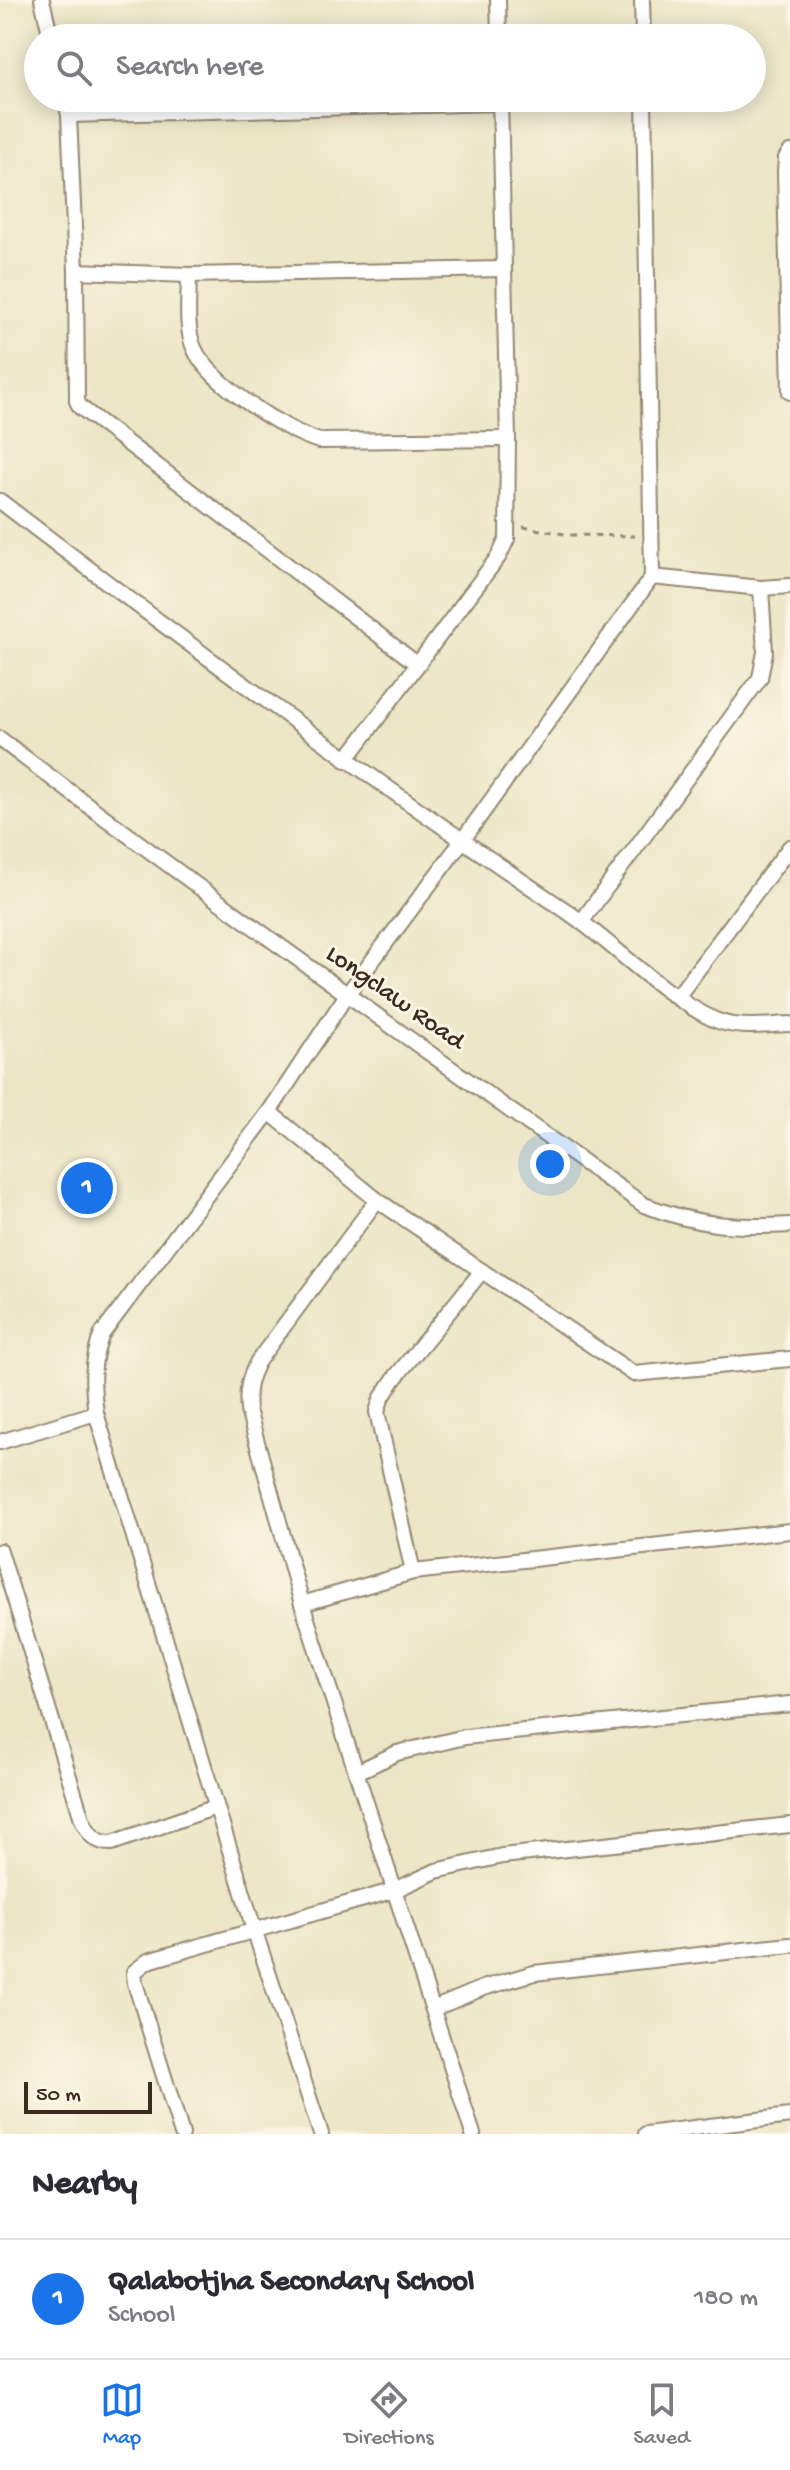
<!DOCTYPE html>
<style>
body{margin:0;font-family:"Gochi Hand",sans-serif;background:#f7f7f7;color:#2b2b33}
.scale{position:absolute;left:24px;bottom:20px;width:128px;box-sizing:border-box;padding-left:8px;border:4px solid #3b2a1e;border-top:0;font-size:22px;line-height:28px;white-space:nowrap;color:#3b2a1e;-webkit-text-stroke:6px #fcf5e5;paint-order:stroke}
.you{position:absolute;left:550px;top:1164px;width:28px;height:28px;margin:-20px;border:6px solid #fff;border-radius:50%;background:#1a73e8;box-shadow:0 0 0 12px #1a73e833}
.badge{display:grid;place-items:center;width:52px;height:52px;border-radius:50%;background:#1a73e8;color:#fff;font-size:26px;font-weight:700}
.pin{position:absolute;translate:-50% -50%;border:4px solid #fff;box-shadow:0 2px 8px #0006}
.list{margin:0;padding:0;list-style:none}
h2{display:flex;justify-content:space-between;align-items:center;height:104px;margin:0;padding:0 32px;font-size:34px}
h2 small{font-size:26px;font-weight:400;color:#7c7c81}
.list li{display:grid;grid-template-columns:52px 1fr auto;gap:24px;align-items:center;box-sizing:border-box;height:120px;padding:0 32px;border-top:2px solid #e1e1e2}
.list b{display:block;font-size:30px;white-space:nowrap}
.list p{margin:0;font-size:26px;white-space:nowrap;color:#7c7c81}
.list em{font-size:26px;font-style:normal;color:#7c7c81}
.icon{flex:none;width:44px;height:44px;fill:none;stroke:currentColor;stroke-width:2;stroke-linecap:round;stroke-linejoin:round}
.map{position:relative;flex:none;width:790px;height:2134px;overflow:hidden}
.search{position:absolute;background:#fff;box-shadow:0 4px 20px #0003;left:24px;right:24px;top:24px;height:88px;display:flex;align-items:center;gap:20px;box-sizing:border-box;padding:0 28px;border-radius:44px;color:#7c7c81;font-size:30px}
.sheet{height:224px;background:#fff}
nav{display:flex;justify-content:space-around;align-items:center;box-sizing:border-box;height:112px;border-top:2px solid #e1e1e2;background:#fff;font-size:22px;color:#7c7c81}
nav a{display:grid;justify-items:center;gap:4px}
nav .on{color:#1a73e8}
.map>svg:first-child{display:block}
</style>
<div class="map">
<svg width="790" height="2134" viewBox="0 0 790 2134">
<rect width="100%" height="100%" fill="#fcf5e5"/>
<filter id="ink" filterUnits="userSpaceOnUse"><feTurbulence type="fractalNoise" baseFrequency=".0125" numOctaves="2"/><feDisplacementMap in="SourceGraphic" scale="16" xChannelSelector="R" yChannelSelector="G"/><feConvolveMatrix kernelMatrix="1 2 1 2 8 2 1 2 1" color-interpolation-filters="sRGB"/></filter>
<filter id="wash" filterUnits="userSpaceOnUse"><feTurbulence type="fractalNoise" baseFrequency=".006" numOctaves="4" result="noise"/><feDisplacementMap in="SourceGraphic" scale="32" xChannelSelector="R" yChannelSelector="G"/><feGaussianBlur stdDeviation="1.8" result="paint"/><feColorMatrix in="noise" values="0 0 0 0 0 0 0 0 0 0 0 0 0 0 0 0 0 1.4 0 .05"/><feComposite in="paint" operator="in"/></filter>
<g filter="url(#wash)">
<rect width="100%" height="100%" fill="#ece5c6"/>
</g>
<g filter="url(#ink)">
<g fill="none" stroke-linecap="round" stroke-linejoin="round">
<defs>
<g id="minor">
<path d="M42,0L51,38"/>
<path d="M498,0L499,38"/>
<path d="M642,0L643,38"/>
<path d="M65,98L69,115L76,271L77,401L80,407L417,664"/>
<path d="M69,115L500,103"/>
<path d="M790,152L786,158L785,172L790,392"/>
<path d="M76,271L189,275L503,269"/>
<path d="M189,275C189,297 185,328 194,348C208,382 286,432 320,441L508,439"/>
<path d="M0,501C184,642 369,779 562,908C613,942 657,992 713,1019C736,1030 765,1025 790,1024"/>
<path d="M761,588L790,586"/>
<path d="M0,739C211,899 427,1052 644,1205C700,1226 731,1228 790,1225"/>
<path d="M346,760L499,556L507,539L508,439L500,98"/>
<path d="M582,921L760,678L765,652L761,588L652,577"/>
<path d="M677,997L790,847"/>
<path d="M269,1112L377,1200L634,1374L790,1359"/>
<path d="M377,1200L258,1361C249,1378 246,1390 248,1410L302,1604L473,2134"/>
<path d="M0,1442L96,1413"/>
<path d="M0,1551L82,1819C89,1834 94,1843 112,1843L216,1807"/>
<path d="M413,1572L377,1412L381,1399L394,1379L482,1271"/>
<path d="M302,1604L413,1572L790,1531"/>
<path d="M357,1772L397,1753L465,1737L790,1704"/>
<path d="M433,2009L483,1988L534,1973L790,1945"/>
<path d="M182,2134L135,1983L134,1972L148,1961L395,1890L436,1871L502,1856L790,1825"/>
<path d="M321,2134L254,1929L96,1413C92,1385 91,1361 102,1334L269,1112L346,996L462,841L652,577L644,98"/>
<path d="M646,2134L790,2116"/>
</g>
</defs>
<use href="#minor" stroke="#948872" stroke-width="18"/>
<path stroke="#948872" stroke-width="3" stroke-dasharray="6 6" stroke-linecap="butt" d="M523,527L571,535L635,536"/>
<use href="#minor" stroke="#fff" stroke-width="14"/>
</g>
</g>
<g text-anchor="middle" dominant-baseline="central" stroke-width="6" stroke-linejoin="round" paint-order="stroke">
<g font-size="26" fill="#3b2a1e" stroke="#fcf5e5">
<text transform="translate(394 999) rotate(35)">Longclaw Road</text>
</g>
</g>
</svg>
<div class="scale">50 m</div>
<div class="you"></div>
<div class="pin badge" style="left:87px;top:1188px">1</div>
<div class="search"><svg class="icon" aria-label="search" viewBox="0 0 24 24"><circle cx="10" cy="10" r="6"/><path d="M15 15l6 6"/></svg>Search here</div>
</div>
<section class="sheet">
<h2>Nearby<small></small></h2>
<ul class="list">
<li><span class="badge">1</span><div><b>Qalabotjha Secondary School</b><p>School</p></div><em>180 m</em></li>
</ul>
</section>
<nav>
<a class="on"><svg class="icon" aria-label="map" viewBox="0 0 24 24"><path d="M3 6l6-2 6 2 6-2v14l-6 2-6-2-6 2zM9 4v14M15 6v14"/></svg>Map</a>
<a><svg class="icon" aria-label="directions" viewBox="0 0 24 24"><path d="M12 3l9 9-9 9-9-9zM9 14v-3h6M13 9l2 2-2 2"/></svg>Directions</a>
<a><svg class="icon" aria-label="saved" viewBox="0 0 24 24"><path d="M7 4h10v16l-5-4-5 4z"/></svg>Saved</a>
</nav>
